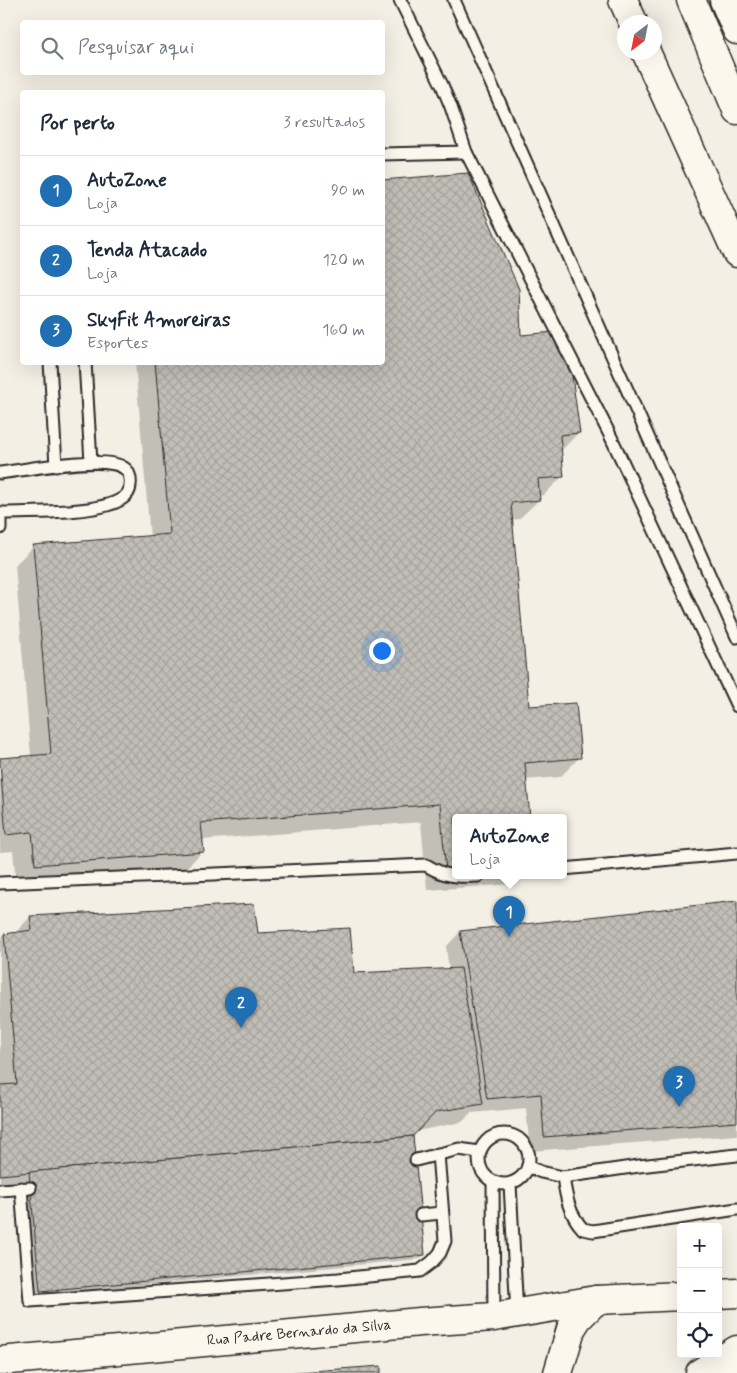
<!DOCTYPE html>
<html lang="pt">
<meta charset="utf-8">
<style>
body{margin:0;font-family:Mynerve,sans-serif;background:#f2f2f3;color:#1f2937}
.controls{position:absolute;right:15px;bottom:15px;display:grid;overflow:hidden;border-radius:5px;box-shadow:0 5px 20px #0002}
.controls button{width:45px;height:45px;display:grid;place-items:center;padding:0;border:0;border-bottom:1px solid #e0e1e3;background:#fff;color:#1f2937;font:25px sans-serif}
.compass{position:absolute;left:617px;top:15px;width:45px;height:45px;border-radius:50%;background:#fff;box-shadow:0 5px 20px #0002;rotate:212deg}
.you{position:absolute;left:381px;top:650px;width:18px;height:18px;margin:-12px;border:4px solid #fff;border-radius:50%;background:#1a73e8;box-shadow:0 0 0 8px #1a73e833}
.badge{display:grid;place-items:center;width:32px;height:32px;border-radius:50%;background:#1f6fb2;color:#fff;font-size:16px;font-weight:700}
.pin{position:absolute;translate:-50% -41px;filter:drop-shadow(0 1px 2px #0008)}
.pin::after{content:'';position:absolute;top:26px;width:18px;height:15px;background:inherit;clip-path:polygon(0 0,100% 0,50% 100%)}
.popup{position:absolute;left:452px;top:814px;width:115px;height:65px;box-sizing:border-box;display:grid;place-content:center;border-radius:5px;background:#fff;filter:drop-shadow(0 1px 4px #0005);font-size:16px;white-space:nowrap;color:#747a83}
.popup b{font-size:19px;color:#1f2937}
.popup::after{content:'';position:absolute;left:50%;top:100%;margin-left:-10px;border:10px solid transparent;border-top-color:#fff}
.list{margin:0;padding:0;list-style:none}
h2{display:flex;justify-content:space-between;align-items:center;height:65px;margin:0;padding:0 20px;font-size:21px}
h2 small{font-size:16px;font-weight:400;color:#747a83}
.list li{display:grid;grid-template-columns:32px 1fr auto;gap:15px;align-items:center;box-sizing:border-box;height:70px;padding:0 20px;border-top:1px solid #e0e1e3}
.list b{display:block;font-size:19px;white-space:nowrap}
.list p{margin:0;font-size:16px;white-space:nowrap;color:#747a83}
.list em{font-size:16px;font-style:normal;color:#747a83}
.icon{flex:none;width:28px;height:28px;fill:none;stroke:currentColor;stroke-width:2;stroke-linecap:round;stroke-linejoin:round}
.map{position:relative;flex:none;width:737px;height:1373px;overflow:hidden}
.search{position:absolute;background:#fff;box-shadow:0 5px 20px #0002;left:20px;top:20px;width:365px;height:55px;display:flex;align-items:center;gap:12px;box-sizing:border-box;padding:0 18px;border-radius:5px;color:#747a83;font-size:19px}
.panel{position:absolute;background:#fff;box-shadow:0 5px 20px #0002;left:20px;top:90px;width:365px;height:275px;border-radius:5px}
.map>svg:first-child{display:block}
</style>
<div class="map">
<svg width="737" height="1373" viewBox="0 0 737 1373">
<defs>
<pattern id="building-cross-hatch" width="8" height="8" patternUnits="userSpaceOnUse" patternTransform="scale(1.25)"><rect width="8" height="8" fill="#c0beb6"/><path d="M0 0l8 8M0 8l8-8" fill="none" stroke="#a5a39d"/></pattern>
</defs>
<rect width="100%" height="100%" fill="#f3efe4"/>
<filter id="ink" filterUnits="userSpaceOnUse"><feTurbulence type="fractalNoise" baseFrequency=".02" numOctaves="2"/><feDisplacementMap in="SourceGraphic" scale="10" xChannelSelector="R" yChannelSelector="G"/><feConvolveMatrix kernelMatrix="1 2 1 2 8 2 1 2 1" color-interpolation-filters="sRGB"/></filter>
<g filter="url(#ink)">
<g fill="#0003">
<path d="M520,336L578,433L561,451L563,476L544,495L538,496L539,500L519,519L512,520L528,708L579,758L560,777L525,780L529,818H455V876H522L514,884L427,890L421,822L202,840L203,851L183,871L16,884L13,851L0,852V760L31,757L15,565L34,546L150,537L135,362H382Z"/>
<path d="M737,902V1135L530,1151L526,1108L471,1113L462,1122L417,1131L412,1136L424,1255L419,1259L36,1295L25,1189L0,1192V940L5,935L14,934L30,917L257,935L353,974L449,970L446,947L460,932Z"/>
</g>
<g fill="url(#building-cross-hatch)" stroke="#2b2b2b">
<path d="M468,173L519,289L521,335L554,332L571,369L580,433L560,435L564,477L538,479L540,500L511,503L529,706L576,703L581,758L525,763L530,818H455V871L446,872L440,804L201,823L204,852L35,865L32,832L6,835L0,763V758L51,754L33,545L170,534L155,362H382V180Z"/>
<path d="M737,901V1122L544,1137L541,1094L487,1099L460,931Z"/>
<path d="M254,904L258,933L350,928L354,973L461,968L483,1104L436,1112L413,1136L0,1175V1085L17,1084L4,934L32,930L30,916Z"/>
<path d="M413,1136L425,1255L40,1291L29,1172Z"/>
<path d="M381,1366V1373H284Z"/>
</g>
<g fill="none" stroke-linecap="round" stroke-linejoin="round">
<defs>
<g id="service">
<path d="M400,0L442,85L451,107L466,152L610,435L737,706"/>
<path d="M454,0L737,637"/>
<path d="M382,154L466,152"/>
<path d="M50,362L56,466"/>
<path d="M85,362L91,462"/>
<path d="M0,473C24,470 106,454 124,468C129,471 131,479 130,485C130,492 127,496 120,500C95,514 31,512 0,513"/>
<path d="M0,528V513"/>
<path d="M563,869L737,853"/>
<path d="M0,883L426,865C446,877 456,877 478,876"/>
<circle cx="504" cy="1159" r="25"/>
<path d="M416,1160L459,1149L479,1152"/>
<path d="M528,1166L541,1172L563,1177L639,1166L737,1155"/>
<path d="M563,1177C566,1197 569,1214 583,1229L593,1231L737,1209"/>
<path d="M493,1182L494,1317"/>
<path d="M510,1184L517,1314"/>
<path d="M21,1188L30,1301L338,1279L420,1271L432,1262L440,1253L445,1241L438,1154"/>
<path d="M0,1190L30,1188"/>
<path d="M421,1215L442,1213"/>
<path d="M726,1373L737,1366"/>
</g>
<g id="tertiary">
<path d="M718,1294L737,1293"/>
<path d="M0,1361L420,1322L494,1317L596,1300L681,1296"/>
<path d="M558,1373L571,1329L578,1318L596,1300"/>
</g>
<path id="primary" d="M700,1373L737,1350"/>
<g id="trunk">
<path d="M623,0L633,22"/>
<path d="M646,52L737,253"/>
</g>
<g id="motorway">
<path d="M691,0L737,110"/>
<path d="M724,0L737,30"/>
</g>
</defs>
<use href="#service" stroke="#2b2b2b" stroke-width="15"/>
<use href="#tertiary" stroke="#2b2b2b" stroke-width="31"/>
<use href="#primary" stroke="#2b2b2b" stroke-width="31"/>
<use href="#trunk" stroke="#2b2b2b" stroke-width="31"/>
<use href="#motorway" stroke="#2b2b2b" stroke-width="31"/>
<use href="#service" stroke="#fbf7ec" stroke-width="11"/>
<use href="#tertiary" stroke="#fbf7ec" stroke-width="28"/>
<use href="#primary" stroke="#fbf7ec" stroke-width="28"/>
<use href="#trunk" stroke="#fbf7ec" stroke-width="28"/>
<use href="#motorway" stroke="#fbf7ec" stroke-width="28"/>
</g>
</g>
<g text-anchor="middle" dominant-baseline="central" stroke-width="4.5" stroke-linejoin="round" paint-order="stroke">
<g font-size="15" fill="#2b2b2b" stroke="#fbf7ec">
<text transform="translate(299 1333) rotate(-5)">Rua Padre Bernardo da Silva</text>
</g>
</g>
</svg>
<div class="controls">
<button>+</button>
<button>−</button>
<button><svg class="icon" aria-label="locate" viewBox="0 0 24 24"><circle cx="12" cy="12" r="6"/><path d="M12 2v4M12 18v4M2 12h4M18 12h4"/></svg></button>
</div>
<svg class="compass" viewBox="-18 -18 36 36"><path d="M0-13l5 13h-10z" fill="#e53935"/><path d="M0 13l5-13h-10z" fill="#747a83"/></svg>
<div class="you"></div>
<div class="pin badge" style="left:509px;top:937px">1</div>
<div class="popup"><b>AutoZone</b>Loja</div>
<div class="pin badge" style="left:241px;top:1028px">2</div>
<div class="pin badge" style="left:679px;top:1107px">3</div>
<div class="search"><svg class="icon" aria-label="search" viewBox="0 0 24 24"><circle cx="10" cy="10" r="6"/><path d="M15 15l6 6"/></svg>Pesquisar aqui</div>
<section class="panel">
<h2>Por perto<small>3 resultados</small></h2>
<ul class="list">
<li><span class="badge">1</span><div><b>AutoZone</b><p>Loja</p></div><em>90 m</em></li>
<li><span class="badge">2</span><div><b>Tenda Atacado</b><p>Loja</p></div><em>120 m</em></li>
<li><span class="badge">3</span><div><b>SkyFit Amoreiras</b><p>Esportes</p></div><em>160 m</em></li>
</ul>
</section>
</div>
